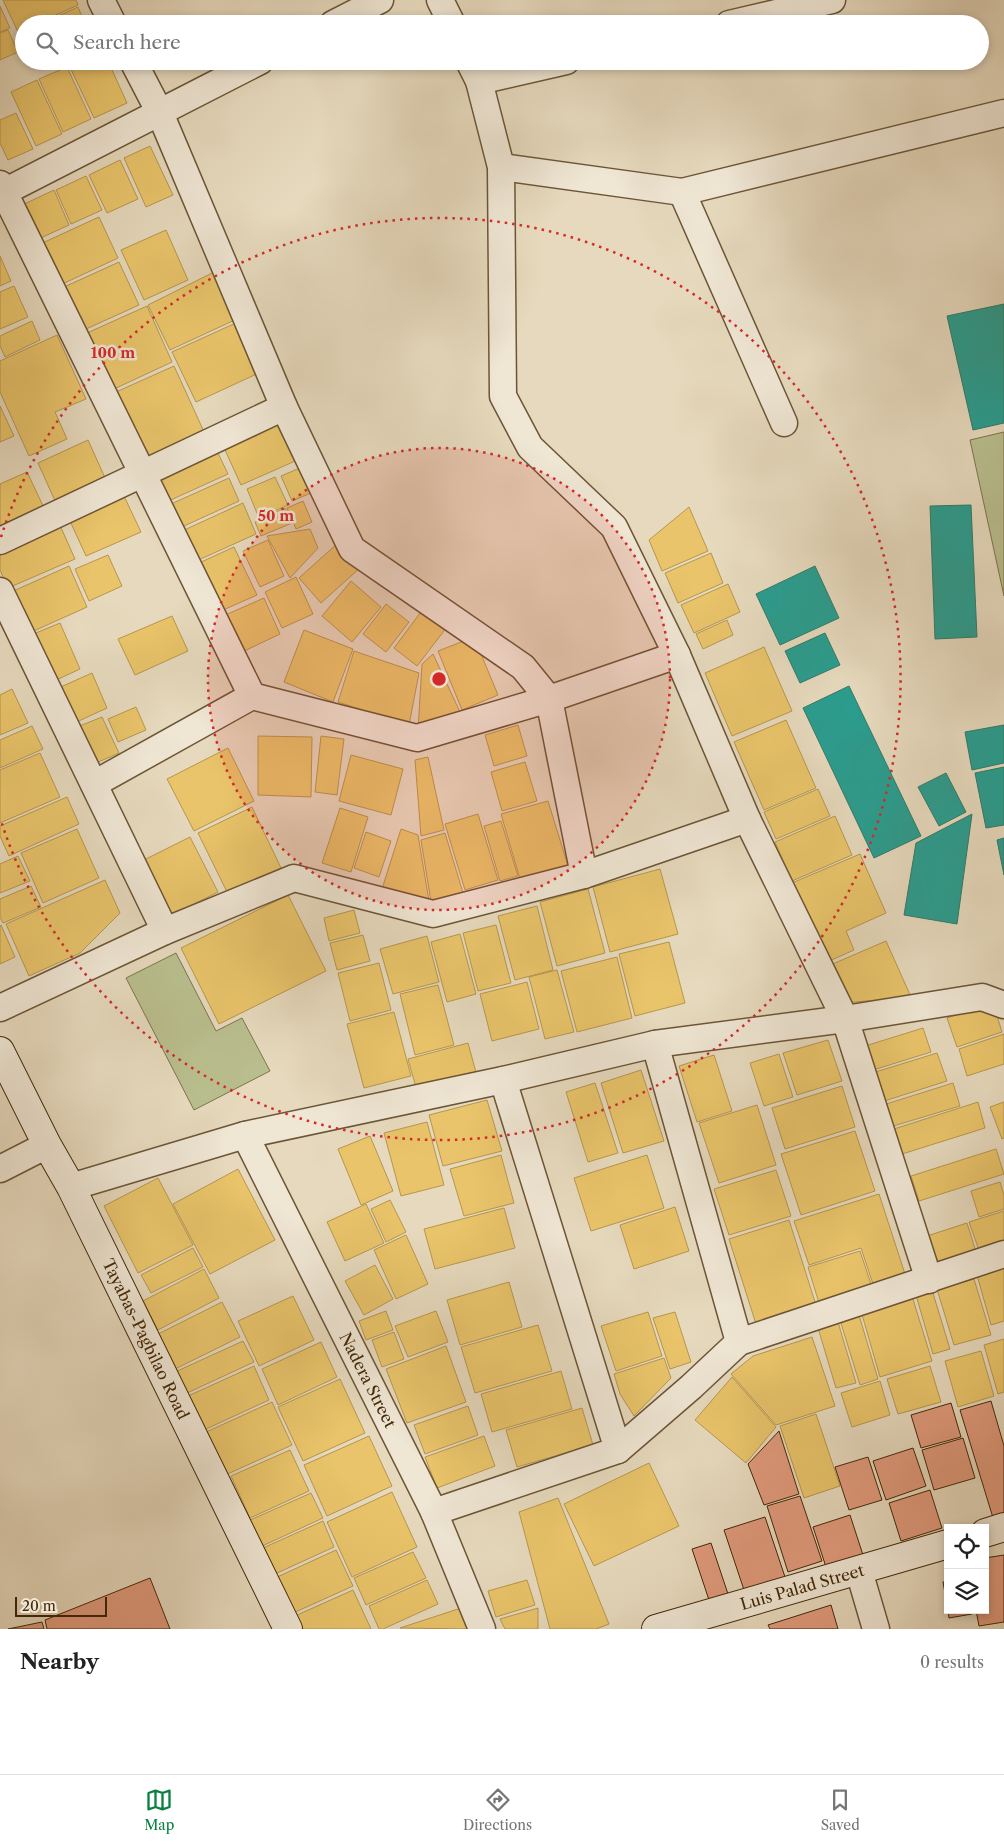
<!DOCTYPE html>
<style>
body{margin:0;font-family:"Libre Caslon Text",serif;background:#f2f2f2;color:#222}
.controls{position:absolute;right:15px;bottom:15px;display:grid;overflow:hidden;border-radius:0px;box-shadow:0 2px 8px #0003}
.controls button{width:45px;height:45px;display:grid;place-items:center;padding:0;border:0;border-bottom:1px solid #e0e0e0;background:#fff;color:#222;font:25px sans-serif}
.scale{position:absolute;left:15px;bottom:12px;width:92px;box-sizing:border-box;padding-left:5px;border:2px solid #432909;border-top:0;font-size:14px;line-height:18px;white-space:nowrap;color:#432909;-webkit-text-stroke:4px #efe6d4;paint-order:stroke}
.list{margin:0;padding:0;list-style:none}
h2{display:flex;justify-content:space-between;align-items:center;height:65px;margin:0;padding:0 20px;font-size:21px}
h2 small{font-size:16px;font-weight:400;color:#767676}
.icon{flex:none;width:28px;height:28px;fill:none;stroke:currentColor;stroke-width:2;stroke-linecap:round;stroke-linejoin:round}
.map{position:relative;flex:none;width:1004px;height:1629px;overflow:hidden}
.search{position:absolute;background:#fff;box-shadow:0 2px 8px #0003;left:15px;right:15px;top:15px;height:55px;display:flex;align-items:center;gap:12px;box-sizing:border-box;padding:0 18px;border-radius:28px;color:#767676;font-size:19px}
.sheet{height:145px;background:#fff}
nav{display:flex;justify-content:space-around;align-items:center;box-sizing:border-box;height:70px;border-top:1px solid #e0e0e0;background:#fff;font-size:14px;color:#767676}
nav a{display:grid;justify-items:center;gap:2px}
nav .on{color:#0b8043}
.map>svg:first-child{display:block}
</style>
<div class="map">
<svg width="1004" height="1629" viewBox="0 0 1004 1629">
<rect width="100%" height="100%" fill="#e6d9bd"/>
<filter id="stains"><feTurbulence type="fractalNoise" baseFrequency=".004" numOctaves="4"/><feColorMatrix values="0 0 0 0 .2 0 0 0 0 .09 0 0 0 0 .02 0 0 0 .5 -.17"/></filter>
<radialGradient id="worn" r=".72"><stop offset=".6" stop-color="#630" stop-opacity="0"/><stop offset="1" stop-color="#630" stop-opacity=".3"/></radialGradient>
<g fill="#b9be8e" stroke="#7e744c">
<path d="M1004,432V596L970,440Z"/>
<path d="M176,953L216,1031L242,1018L270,1071L194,1110L126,978Z"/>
</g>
<g fill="#e9c46a" stroke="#b7964d">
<path d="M3,0H76L78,5L36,24H24V29L18,32Z"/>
<path d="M0,6L10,28L0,32Z"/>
<path d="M78,7L85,24H41Z"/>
<path d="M8,30L18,52L0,60V33Z"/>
<path d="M72,61H108L127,103L94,118L68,63Z"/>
<path d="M67,67L91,119L63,132L39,79Z"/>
<path d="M37,80L62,134L36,146L11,92Z"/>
<path d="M16,113L33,149L8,160L0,143V120Z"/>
<path d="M150,146L173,195L146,207L124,158Z"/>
<path d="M120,160L138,199L107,213L89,175Z"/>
<path d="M86,176L102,210L71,224L56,190Z"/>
<path d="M54,190L69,225L34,241L18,207Z"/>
<path d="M99,217L118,258L56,287L36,246Z"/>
<path d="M166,230L188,280L144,300L121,250Z"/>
<path d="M0,256L11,281L0,286Z"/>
<path d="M119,262L139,305L84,330L64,287Z"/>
<path d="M216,271L239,318L170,350L148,305Z"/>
<path d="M14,286L28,317L0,329V292Z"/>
<path d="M147,306L172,362L114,389L87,333Z"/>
<path d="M32,321L40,340L5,357L0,346V336Z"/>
<path d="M238,322L261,372L196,402L172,352Z"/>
<path d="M57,335L86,399L55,412L67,439L29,456L0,392V361Z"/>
<path d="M174,366L205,434L148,460L116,392Z"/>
<path d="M0,406L14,436L0,442Z"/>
<path d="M282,412L302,458L241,485L220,439Z"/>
<path d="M88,440L106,480L56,503L38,463Z"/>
<path d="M216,449L228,474L164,503L153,478Z"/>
<path d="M307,465L318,490L292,501L281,476Z"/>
<path d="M27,472L45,510L0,531V484Z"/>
<path d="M275,477L288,505L259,518L247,489Z"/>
<path d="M229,478L239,501L173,531L162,508Z"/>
<path d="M124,496L141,532L86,556L70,521Z"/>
<path d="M303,501L312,522L296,529L287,508Z"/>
<path d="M243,503L256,534L194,562L180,532Z"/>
<path d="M689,507L708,551L662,571L649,540Z"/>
<path d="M285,508L292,523L261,536L255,522Z"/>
<path d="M58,521L75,559L8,588L0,570V547Z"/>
<path d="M310,529L318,548L290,578L267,536Z"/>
<path d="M268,540L284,576L260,587L243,551Z"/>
<path d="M339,542L361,567L321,603L299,578Z"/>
<path d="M234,547L257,595L221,611L199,563Z"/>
<path d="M711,553L723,583L678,603L665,573Z"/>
<path d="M108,555L122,586L89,601L75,569Z"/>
<path d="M69,566L87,607L27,634L9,593Z"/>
<path d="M296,577L313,614L282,628L265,592Z"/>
<path d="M351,581L381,607L352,642L322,616Z"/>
<path d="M728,584L740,612L694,633L681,605Z"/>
<path d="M264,598L280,634L238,654L221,617Z"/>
<path d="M386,604L409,622L386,652L363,634Z"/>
<path d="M426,605L450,623L417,666L394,648Z"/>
<path d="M172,616L188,651L135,675L118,639Z"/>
<path d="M727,620L733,635L703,649L696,634Z"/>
<path d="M60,623L80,669L52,682L31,635Z"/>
<path d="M304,630L353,649L333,702L284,682Z"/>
<path d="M474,637L498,695L462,710L438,651Z"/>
<path d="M764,647L792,711L732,736L705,673Z"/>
<path d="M354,651L419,673L409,725L338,702Z"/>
<path d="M433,654L460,712L418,730L422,664Z"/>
<path d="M92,673L107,708L70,725L54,690Z"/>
<path d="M12,689L28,723L0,735V695Z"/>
<path d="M136,707L146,730L118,742L108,719Z"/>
<path d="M102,717L119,753L89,766L72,729Z"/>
<path d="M786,720L816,788L764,810L734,742Z"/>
<path d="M518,725L527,756L494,766L485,735Z"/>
<path d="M32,726L43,749L0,768V740Z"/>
<path d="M258,736L312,737L311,797L258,795Z"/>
<path d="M321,736L344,739L337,795L315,792Z"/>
<path d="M228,748L254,801L194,831L167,779Z"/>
<path d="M40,753L60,797L0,823V770Z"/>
<path d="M351,755L403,769L391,815L339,801Z"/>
<path d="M428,757L444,830L421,836L415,760Z"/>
<path d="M525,762L537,801L502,811L491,772Z"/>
<path d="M818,789L830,816L776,839L764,812Z"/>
<path d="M67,797L79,824L9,856L0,836V826Z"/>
<path d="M548,801L568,866L520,879L501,814Z"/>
<path d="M252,807L281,868L228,894L198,833Z"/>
<path d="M340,808L368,817L351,872L322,863Z"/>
<path d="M478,814L498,880L465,890L445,824Z"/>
<path d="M835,816L852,855L792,881L775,842Z"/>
<path d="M501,821L518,876L500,881L484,826Z"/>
<path d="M77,829L99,878L43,903L21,853Z"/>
<path d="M401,829L418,835L429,901L382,889Z"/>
<path d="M366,832L391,841L379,877L354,868Z"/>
<path d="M445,833L463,893L431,902L421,840Z"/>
<path d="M190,837L218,892L172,915L144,860Z"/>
<path d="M860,854L886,913L846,931L854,950L827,962L792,883Z"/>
<path d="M18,856L30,881L0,893V864Z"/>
<path d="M660,869L678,934L610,952L593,887Z"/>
<path d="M105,880L120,913L80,953L29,976L6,924Z"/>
<path d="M31,886L41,907L3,923L0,917V899Z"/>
<path d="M588,889L605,953L557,966L540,902Z"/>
<path d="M288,895L326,971L219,1024L181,948Z"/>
<path d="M537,906L553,970L515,980L498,916Z"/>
<path d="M354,910L360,933L329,941L324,918Z"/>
<path d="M1,925L15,957L0,964V926Z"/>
<path d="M496,925L511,983L478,991L463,933Z"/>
<path d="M460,934L476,994L447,1002L431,942Z"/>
<path d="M363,935L370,961L337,970L330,943Z"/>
<path d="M427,936L439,982L393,994L380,949Z"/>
<path d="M886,941L911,997L844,1003L828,966Z"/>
<path d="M669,942L685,1003L635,1016L619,954Z"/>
<path d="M617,957L632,1018L577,1032L561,971Z"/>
<path d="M379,963L391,1010L350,1021L338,973Z"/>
<path d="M557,970L574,1032L545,1039L529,977Z"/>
<path d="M527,982L539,1029L492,1041L480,994Z"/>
<path d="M438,985L454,1045L415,1055L400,994Z"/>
<path d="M993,1003L1002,1032L957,1047L947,1018Z"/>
<path d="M394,1012L411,1076L364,1088L347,1024Z"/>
<path d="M923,1028L931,1052L870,1071L862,1047Z"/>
<path d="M1004,1034V1064L967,1076L959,1049Z"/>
<path d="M828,1040L842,1081L797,1095L783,1053Z"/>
<path d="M468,1043L477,1076L417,1091L408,1059Z"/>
<path d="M937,1053L947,1081L878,1103L869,1074Z"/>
<path d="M779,1054L793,1097L764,1106L750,1063Z"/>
<path d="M714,1055L732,1111L697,1122L679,1066Z"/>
<path d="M641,1070L664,1141L623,1153L601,1083Z"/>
<path d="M595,1083L618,1153L588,1162L566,1092Z"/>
<path d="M953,1083L960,1106L890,1127L883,1105Z"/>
<path d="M842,1086L855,1127L785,1149L772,1108Z"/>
<path d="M487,1100L502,1151L443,1166L429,1115Z"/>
<path d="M978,1102L985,1128L902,1154L894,1129Z"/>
<path d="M1004,1102V1138L1002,1139L990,1107Z"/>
<path d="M757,1105L776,1165L719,1183L699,1123Z"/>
<path d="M427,1122L444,1185L401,1196L384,1133Z"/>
<path d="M855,1131L875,1191L801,1215L781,1154Z"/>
<path d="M370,1136L393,1191L361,1205L338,1149Z"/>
<path d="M996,1149L1004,1174L919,1201L911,1176Z"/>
<path d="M501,1155L514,1203L464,1216L450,1169Z"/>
<path d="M647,1155L664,1208L591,1231L574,1178Z"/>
<path d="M238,1169L275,1240L210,1274L173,1204Z"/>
<path d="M776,1170L791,1216L729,1235L714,1189Z"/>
<path d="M158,1178L193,1245L138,1273L104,1206Z"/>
<path d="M1000,1182L1004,1195V1209L979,1217L971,1191Z"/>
<path d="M879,1194L905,1274L873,1284L861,1248L809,1265L794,1221Z"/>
<path d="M390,1200L406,1232L386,1242L371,1209Z"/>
<path d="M366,1204L384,1243L345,1261L327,1222Z"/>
<path d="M675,1207L689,1251L634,1269L620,1225Z"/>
<path d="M504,1208L515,1248L435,1269L424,1229Z"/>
<path d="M1004,1211V1246L980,1253L969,1222Z"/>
<path d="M789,1220L816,1305L756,1324L729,1239Z"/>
<path d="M967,1223L977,1255L931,1270L921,1238Z"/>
<path d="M406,1235L428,1284L396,1299L374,1250Z"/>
<path d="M193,1248L203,1267L151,1293L141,1275Z"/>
<path d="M860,1251L872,1287L819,1303L808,1267Z"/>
<path d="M375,1265L393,1299L364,1315L345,1281Z"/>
<path d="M1004,1267V1321L991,1325L977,1275Z"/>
<path d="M204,1269L219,1298L158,1330L143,1301Z"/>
<path d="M974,1279L991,1335L954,1345L937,1289Z"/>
<path d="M509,1282L522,1327L460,1345L447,1300Z"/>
<path d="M932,1290L950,1349L933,1354L916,1295Z"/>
<path d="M293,1296L314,1340L259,1366L238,1321Z"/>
<path d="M912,1296L932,1361L880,1377L861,1311Z"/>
<path d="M222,1302L240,1337L175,1369L158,1334Z"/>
<path d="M386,1311L393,1330L366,1340L359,1321Z"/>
<path d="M436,1311L448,1342L408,1357L395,1326Z"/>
<path d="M648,1312L662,1356L616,1371L601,1326Z"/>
<path d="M675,1312L691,1362L670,1369L653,1318Z"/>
<path d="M859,1315L878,1379L860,1385L840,1320Z"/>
<path d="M838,1322L856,1383L836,1388L818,1328Z"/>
<path d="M538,1325L552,1371L475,1393L461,1347Z"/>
<path d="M394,1332L404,1359L382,1367L372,1340Z"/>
<path d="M812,1337L835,1406L776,1425L731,1374L753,1356Z"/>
<path d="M1004,1339V1392L998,1394L984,1345Z"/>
<path d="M243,1341L254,1362L185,1394L175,1372Z"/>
<path d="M321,1342L337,1377L278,1405L262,1369Z"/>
<path d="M446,1346L466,1402L407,1423L386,1369Z"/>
<path d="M981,1351L994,1396L958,1407L945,1361Z"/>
<path d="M664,1358L671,1378L634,1416L620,1394L614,1374Z"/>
<path d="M254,1366L269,1400L204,1430L188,1396Z"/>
<path d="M930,1366L941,1402L898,1414L887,1379Z"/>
<path d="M561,1371L572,1409L492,1432L481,1394Z"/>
<path d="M732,1377L776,1427L746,1463L695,1420Z"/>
<path d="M340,1379L365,1433L303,1461L278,1407Z"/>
<path d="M880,1381L890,1415L852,1427L841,1393Z"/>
<path d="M272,1402L292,1445L223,1476L204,1433Z"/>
<path d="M468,1406L478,1435L425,1454L414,1425Z"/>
<path d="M582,1408L593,1445L517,1467L506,1430Z"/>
<path d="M816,1414L840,1486L804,1498L780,1426Z"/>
<path d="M369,1436L392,1486L327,1516L304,1465Z"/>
<path d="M484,1436L495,1466L437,1488L425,1457Z"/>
<path d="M290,1450L309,1491L250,1518L231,1476Z"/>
<path d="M649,1463L679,1526L594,1566L564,1504Z"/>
<path d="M392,1492L417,1547L352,1577L327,1522Z"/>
<path d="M311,1493L323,1518L260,1547L248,1521Z"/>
<path d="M558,1498L609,1624L596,1629H550L519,1512Z"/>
<path d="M323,1521L334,1547L275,1574L263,1548Z"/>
<path d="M336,1550L353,1586L291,1614L275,1578Z"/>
<path d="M413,1552L426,1578L366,1605L354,1578Z"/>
<path d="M427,1580L438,1604L383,1629H379L369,1606Z"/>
<path d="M527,1580L535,1605L496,1617L488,1591Z"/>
<path d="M353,1590L371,1629H301L295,1616Z"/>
<path d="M461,1608L468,1629L400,1628Z"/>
<path d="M538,1608V1629H505L500,1619Z"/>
</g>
<g fill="#2a9d8f" stroke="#327a67">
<path d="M1004,304V423L973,430L947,316Z"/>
<path d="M971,505L977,637L935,639L930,506Z"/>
<path d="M815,566L839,618L780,645L756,594Z"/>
<path d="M825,633L840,665L800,683L785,651Z"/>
<path d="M849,686L921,836L874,858L803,708Z"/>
<path d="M1004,725V763L972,770L965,732Z"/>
<path d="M1004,767V825L986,828L975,773Z"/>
<path d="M946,773L966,812L939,826L918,787Z"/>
<path d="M972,814L957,924L904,915L916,843Z"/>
<path d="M1004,838V875L997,840Z"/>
</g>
<g fill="#e09a7c" stroke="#432909">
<path d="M991,1401L1004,1446V1518L994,1521L960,1410Z"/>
<path d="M951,1403L961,1437L921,1448L911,1415Z"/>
<path d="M779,1431L799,1494L764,1505L748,1464Z"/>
<path d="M963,1438L975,1478L934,1490L922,1450Z"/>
<path d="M913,1448L926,1486L886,1500L873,1461Z"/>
<path d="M868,1457L882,1500L849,1510L835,1467Z"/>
<path d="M930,1490L942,1528L901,1541L889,1503Z"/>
<path d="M800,1496L822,1561L788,1572L767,1506Z"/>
<path d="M850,1515L863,1555L826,1567L813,1527Z"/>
<path d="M765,1517L788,1586L747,1599L724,1530Z"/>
<path d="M711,1543L729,1597L710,1603L692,1549Z"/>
<path d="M1004,1555V1622L979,1626L976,1610H985V1558Z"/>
<path d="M150,1578L170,1629H47L45,1620Z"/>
<path d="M948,1581V1610L943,1582Z"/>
<path d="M831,1605L838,1629H770L768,1625Z"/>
<path d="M948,1610H971L972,1614L949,1618Z"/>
<path d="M42,1622L44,1629H8Z"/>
</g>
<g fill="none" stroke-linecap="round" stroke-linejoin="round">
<defs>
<g id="street">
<path d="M101,0L113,24"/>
<path d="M440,0L452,24"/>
<path d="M333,24L380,0"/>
<path d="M729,24L832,0"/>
<path d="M133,61L160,113L284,407L352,549L523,667L549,699L584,875"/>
<path d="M469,61L479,81L501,167L503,396L530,447L614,527L677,655L747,819L845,1019L929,1280"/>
<path d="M479,81L566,61"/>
<path d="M501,167L682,192L1004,113"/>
<path d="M0,184L252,696"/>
<path d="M682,192L784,423"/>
<path d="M0,194L260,61"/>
<path d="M0,541L284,407"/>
<path d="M0,591L165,931"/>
<path d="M94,784L252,696L417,738L549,699L677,655"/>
<path d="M0,1008L165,931L294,878L433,914L584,875L747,819"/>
<path d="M503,1080L618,1450"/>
<path d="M245,1135L434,1512L482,1629"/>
<path d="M0,1169L47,1145"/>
<path d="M71,1187L245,1135L503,1080L655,1044L845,1019L982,997L1004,1005"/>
<path d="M739,1342L1004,1254"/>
<path d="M434,1512L618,1450L691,1387L739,1342L655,1044"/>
<path d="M859,1571L876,1629"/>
</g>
<g id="secondary">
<path d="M0,1051L47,1145L71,1187L288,1629"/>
<path d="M985,1533L1004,1527"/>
<path d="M656,1629L948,1544"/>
</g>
</defs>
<use href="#street" stroke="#6c5536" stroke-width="29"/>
<use href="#secondary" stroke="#432909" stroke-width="30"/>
<use href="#street" stroke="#efe6d4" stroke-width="26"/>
<use href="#secondary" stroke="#efe6d4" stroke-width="28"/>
</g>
<circle cx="439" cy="679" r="231" fill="#d62828" fill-opacity=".12"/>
<g fill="none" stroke="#d62828" stroke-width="2.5" stroke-dasharray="2.5 5">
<circle cx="439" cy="679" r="231"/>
<path d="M1 537A461 461 0 1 1 1 821"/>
</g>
<g text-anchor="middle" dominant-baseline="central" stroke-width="5" stroke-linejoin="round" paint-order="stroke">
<g font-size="16" fill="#432909" stroke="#efe6d4">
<text transform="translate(146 1339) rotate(64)">Tayabas-Pagbilao Road</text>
<text transform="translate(368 1380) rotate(63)">Nadera Street</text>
<text transform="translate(802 1587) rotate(-16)">Luis Palad Street</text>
</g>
</g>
<circle cx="439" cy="679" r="8" fill="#d62828" stroke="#efe6d4" stroke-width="2.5"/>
<g font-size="15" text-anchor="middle" font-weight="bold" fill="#d62828" stroke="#efe6d4" stroke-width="5" stroke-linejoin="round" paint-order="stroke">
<text x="113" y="358">100 m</text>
<text x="276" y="521">50 m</text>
</g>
<rect width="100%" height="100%" filter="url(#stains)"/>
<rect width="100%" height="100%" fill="url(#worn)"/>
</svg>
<div class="controls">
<button><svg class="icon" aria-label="locate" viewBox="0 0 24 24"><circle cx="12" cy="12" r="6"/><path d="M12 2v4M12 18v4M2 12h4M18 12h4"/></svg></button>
<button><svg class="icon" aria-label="layers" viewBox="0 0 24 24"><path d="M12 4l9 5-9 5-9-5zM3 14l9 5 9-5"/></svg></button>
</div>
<div class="scale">20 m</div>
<div class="search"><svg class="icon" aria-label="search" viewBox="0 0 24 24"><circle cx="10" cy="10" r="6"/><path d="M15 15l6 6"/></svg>Search here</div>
</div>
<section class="sheet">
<h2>Nearby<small>0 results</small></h2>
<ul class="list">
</ul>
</section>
<nav>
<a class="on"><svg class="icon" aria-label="map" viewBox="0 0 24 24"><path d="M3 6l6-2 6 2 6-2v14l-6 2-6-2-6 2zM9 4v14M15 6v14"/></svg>Map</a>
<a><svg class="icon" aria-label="directions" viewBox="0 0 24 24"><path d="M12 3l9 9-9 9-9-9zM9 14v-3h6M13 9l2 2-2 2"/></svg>Directions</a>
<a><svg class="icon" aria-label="saved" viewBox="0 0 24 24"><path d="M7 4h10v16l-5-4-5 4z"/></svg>Saved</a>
</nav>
